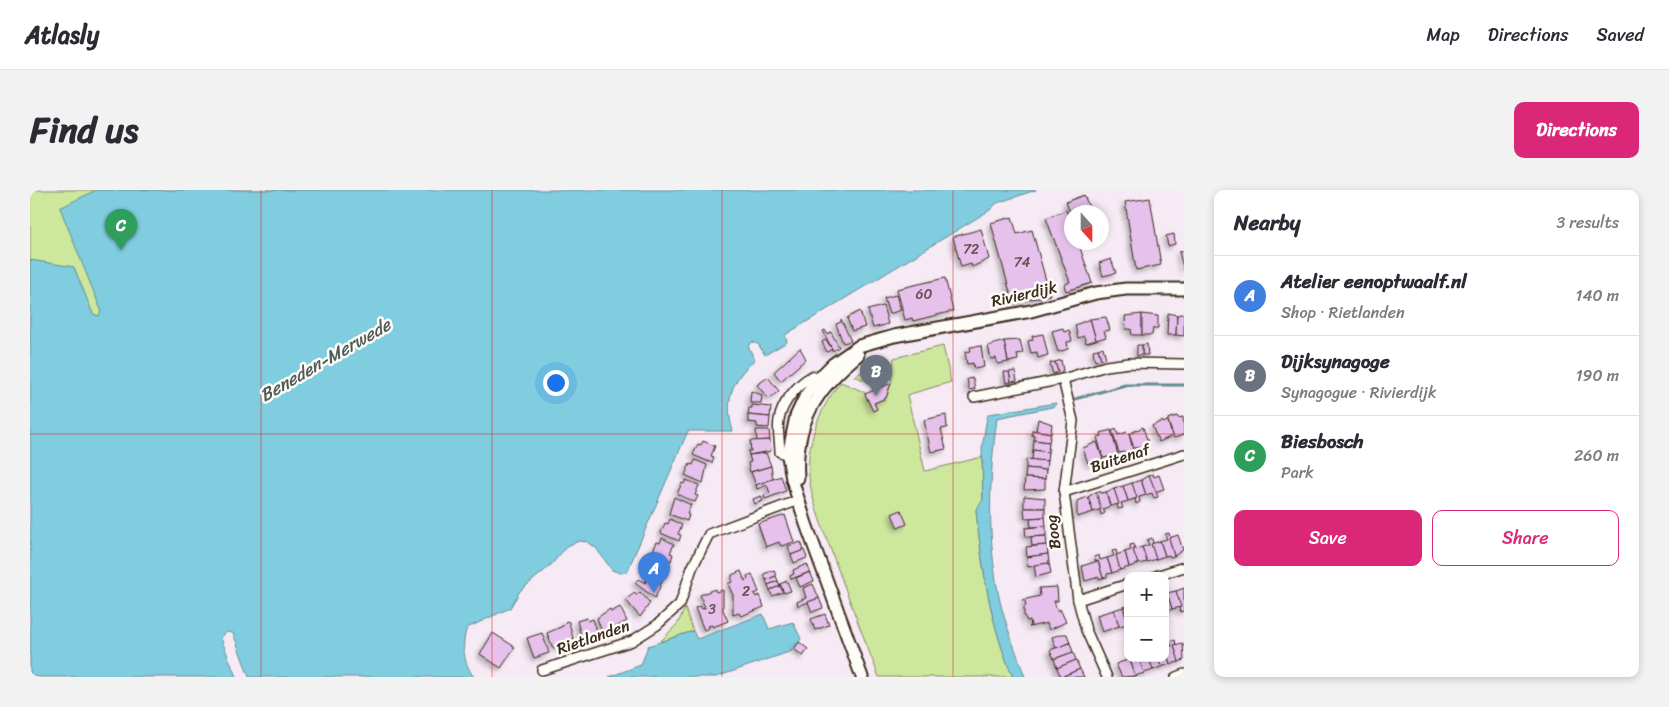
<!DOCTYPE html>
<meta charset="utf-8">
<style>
body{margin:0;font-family:Sriracha,sans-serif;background:#f2f2f3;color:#2b2b33}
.controls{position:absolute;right:15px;bottom:15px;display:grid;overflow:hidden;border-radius:10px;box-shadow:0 2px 8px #0003}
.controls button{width:45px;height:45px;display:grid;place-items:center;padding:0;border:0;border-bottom:1px solid #e1e1e2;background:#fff;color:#2b2b33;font:25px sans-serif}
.compass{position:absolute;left:1034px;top:15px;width:45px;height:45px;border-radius:50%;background:#fff;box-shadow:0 2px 8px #0003;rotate:159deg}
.you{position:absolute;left:525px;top:192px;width:18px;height:18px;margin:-12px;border:4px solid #fff;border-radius:50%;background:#1a73e8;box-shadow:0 0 0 8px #1a73e833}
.badge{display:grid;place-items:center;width:32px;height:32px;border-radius:50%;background:#db2777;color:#fff;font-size:16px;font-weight:700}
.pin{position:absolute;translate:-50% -41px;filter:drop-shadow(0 1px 2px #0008)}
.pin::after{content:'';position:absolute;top:26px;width:18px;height:15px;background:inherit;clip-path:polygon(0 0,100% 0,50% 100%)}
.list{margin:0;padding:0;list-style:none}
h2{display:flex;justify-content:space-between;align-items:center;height:65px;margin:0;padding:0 20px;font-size:21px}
h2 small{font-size:16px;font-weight:400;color:#7c7c81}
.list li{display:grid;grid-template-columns:32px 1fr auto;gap:15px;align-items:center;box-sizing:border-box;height:80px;padding:0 20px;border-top:1px solid #e1e1e2}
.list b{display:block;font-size:19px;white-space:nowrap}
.list p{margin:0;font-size:16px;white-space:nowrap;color:#7c7c81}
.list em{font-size:16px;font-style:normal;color:#7c7c81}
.actions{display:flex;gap:10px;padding:15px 20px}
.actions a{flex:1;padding:11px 0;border:1px solid #db2777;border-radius:10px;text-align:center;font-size:18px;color:#db2777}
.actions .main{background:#db2777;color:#fff}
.map{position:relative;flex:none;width:1154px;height:487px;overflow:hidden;border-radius:10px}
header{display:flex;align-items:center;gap:30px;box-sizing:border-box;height:70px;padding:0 25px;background:#fff;border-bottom:1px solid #e1e1e2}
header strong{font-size:24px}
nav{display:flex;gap:28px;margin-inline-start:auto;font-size:18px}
.intro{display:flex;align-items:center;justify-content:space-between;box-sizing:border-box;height:120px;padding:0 30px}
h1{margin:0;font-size:35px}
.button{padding:12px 22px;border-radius:10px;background:#db2777;color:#fff;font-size:18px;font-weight:700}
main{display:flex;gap:30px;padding:0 30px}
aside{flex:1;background:#fff;border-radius:10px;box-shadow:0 2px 8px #0003}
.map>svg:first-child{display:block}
</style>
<header>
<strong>Atlasly</strong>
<nav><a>Map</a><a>Directions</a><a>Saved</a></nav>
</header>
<div class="intro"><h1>Find us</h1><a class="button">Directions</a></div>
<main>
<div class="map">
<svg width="1154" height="487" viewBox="0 0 1154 487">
<defs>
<filter id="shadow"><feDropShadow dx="-3" dy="3" stdDeviation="2.5" flood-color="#0004"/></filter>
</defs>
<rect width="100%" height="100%" fill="#f6eaf4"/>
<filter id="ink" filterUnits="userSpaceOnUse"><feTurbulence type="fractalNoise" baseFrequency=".02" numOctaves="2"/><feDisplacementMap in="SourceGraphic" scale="10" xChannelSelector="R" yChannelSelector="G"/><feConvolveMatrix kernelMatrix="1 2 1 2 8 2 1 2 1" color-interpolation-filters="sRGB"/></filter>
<g filter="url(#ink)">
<g fill="#cde79d" stroke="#84885e">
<path d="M0,0H292L68,127L63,124L0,155Z"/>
<path d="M913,156L921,192L877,205L895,281L952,267L953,311L946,320C952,376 960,435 983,487H849C833,446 817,404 802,363C794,341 784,317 780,294C774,258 788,219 811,192L834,202L843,221L847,219L844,213L856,208L861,193L864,168Z"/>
<path d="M854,172L850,183L834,190L824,186Z"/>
<path d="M655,418L663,441L630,452L648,433Z"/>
</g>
<g fill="#80cddf" stroke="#648c92">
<path d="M66,0H1006L967,13L960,20L755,145L757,152L735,165L728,154L722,152L718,156L725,170C701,189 694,212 703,241H658L597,382L590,383L582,380L566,358L558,352L549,351L537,356L521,375L490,401L480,418L437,438C431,453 433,473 444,487H219L203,443L196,442L191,448L206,487H0V70L44,77L63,124L69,126L71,120L30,18Z"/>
<path d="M1026,213V215L1022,217L967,228C959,287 957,348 969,407C975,434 986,461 995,487H983C960,435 952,376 946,320L953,310L952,258L957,227L959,224Z"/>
<path d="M733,424L739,439L763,432L771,449L762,461L686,487H579L611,475L618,456L663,441L667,449Z"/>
</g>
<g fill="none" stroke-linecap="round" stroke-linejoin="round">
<path stroke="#648c92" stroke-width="3" d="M1045,209L1095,195H1154"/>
</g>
<g fill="#e6c1ec" stroke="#3b2a1e" filter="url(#shadow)">
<path d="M1054,5L1061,22H1042V27L1036,12Z"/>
<path d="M1120,8L1131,75L1106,80L1095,12Z"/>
<path d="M1036,20L1042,37V52H1048L1062,93L1036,101L1034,95L1040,92L1016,28Z"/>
<path d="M982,27L987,44L1002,40L1020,105L983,113L961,33Z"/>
<path d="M951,39L959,69L942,77L941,74L931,77L923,47Z"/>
<path d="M1144,44L1145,54L1138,56L1136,46Z"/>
<path d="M1153,61L1154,62V81L1149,62Z"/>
<path d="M1081,69L1086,83L1073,86L1069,73Z"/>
<path d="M915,88L923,121L883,131L882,128L875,130L867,99Z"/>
<path d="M866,105L871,120L859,124L854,108Z"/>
<path d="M853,116L858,134L843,138L838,120Z"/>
<path d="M830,121L835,137L822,141L817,128Z"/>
<path d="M1138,123L1147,125L1146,145H1137Z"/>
<path d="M1112,124V145H1102L1101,139H1096L1095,126Z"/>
<path d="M1112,124L1128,126V138H1123L1122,145H1112Z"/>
<path d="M1151,124H1154V146L1146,145L1147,125Z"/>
<path d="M1076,127L1080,140L1074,141L1076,147L1066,150L1060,129Z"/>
<path d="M811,129L821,151L813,153L806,134L811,132Z"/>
<path d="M1060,129L1066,150L1056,153L1054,146L1048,148L1045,135Z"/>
<path d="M1033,138L1034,142L1039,140L1042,151L1037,152L1038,159L1028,162L1022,141Z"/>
<path d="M795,140L797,144L801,142L809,157L803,161L793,141Z"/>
<path d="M1013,144L1018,165L1008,168L1007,162L1001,163L998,151L1003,150L1002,146Z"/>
<path d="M796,150L802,159L797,162L792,152Z"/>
<path d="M990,150L993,163L987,164L988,170L978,172L974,151Z"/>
<path d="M974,151L978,172L968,174L966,168L961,169L958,156Z"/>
<path d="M1117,154L1118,165H1112V155Z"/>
<path d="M1107,155H1112V165L1107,166Z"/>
<path d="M951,156L954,177L944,179L943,173L937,174L935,162L941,161L940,157Z"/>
<path d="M1073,157L1076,168L1071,169L1068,159Z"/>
<path d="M770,158L776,169L751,191L744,182Z"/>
<path d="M1068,159L1071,169L1065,171L1063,160Z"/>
<path d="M1031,170L1033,181L1028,182L1025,172Z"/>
<path d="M1025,172L1028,182L1023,184L1020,173Z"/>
<path d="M985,181L987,191L981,192L979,182Z"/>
<path d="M974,182H979L981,192L976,193Z"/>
<path d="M738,187L749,201L739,209L727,195Z"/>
<path d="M943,188L945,199L939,200L937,189Z"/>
<path d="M861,193L856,208L844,213L847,219L843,221L835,204Z"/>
<path d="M721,201L732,205L731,213H720Z"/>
<path d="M722,215L741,217L740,227L718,225L719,218H722Z"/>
<path d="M718,225L740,227L739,238L727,237V233L718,232Z"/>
<path d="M916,225L917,238L911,239L916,259L901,262L894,230Z"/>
<path d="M1147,226L1148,228L1153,227L1154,242L1153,245L1144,248L1138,231V229Z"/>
<path d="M1008,229L1022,234L1021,243L1006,241Z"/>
<path d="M1132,231L1133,233L1138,231L1142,246L1129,252L1122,236Z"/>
<path d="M1113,237L1119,256L1104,258L1099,244Z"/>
<path d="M1086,239L1088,245L1097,242L1099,244L1103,260L1089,263L1082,241Z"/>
<path d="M726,240H739L740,250L727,251Z"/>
<path d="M1002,240L1021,243L1019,252L1004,250L1005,246L1002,245Z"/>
<path d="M1081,240L1088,265L1073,268L1067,247L1072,246L1071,243Z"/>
<path d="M740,250L741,261L719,265L718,261H721L720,251Z"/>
<path d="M1004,250L1019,252L1018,262L1003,260Z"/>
<path d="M673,251L685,256L681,266L684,267L682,273L663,265L668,254L671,255Z"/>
<path d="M1067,252L1073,270L1058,273L1053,258Z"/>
<path d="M1003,260L1018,262L1017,271L1002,270Z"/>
<path d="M736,263L741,276L720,282L718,273L721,272L719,265Z"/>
<path d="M996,269L1017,271L1016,280L996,278Z"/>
<path d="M665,270L677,275L673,293L655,285L660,274L663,275Z"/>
<path d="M741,276L743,289L726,295L721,282Z"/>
<path d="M996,278L1016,280L1015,289L995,288Z"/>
<path d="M1123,284L1124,287L1129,285L1134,299L1124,302L1119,285Z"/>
<path d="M1119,285L1128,307L1124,308L1122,303L1116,305L1111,290Z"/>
<path d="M751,286L756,301L735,309L734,305L740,303L737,295L727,299L726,295Z"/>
<path d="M995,288L1015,289V299L994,300Z"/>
<path d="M656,290L669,295L665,305L668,306L665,312L647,304L652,293L654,294Z"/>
<path d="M1111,290L1116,305L1109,307L1110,312L1106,314L1102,293Z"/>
<path d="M1102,293L1107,308L1098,311L1093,296Z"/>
<path d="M1093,296L1098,311L1091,313L1093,318L1088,319L1084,299Z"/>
<path d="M1084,299L1089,314L1080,316L1076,302Z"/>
<path d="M1070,301L1071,303L1076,302L1080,316L1073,319L1075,323L1071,325L1066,302Z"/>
<path d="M1066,302L1071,319L1063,322L1058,307Z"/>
<path d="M731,306L733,311L725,314L723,309Z"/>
<path d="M994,306L1015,308V318H994Z"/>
<path d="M644,307L661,315L657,324L659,325L657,331L639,324Z"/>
<path d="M1058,307L1063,322L1047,327V311Z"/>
<path d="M994,318H1015V327L995,328Z"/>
<path d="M871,320L877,334L868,338L862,324Z"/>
<path d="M755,325L764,352L751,356L749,352L736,357L728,334Z"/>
<path d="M1015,327L1016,336L1001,337L1000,328Z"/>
<path d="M640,329L652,335L648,344L651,345L649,351L631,343L635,333L638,334Z"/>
<path d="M1016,336V346L996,347L995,338Z"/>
<path d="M1139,343L1144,366L1140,367L1139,365L1135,366L1130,351L1137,349L1135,344Z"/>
<path d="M1148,345L1153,360L1144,366L1139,348Z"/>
<path d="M1016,346L1017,355L1002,356L1001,347Z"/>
<path d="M632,348L644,354L640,363L643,364L641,371L622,363L627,352L630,353Z"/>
<path d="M1122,348L1126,369L1117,372L1112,357L1119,355L1117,350Z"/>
<path d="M1130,351L1135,366L1126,369L1121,354Z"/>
<path d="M771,352L774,360L761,365L758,356Z"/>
<path d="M1104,354L1108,374L1099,377L1095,362L1101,360L1100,355Z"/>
<path d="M1017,355L1018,364L997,367L996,357Z"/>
<path d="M1112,357L1117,372L1108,374L1103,360Z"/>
<path d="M774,360L777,368L764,373L761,365Z"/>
<path d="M1086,360L1090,380L1082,383L1077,368L1084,366L1082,361Z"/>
<path d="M1095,362L1099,377L1090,380L1086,365Z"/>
<path d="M1018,364L1019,373L998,377L997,367Z"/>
<path d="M1069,365L1070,370L1077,368L1082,383L1077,384V387L1073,388L1068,371L1066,372L1064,367Z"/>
<path d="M626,371L638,378L625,408L605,393L608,389L615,393Z"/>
<path d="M1068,371L1073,388L1069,389V387L1055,391L1052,376Z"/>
<path d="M1019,373L1021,383L1006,387L1004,375Z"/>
<path d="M777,374L780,382L761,389L760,386L764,384L763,380Z"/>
<path d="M744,380L746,386L736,390L734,384Z"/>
<path d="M711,381L715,391L718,389L717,386L722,384L729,402L724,404L726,407L730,405L734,417L711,426L709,423L703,425V405L698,394L702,392V385Z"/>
<path d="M780,382L784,391L770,397L766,388Z"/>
<path d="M746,386L748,391L738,395L736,390Z"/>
<path d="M748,391L750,396L740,400L738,395Z"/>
<path d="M757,391L761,401L754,403L750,394Z"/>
<path d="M783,394L789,408L768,416L767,412L776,408L773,398Z"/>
<path d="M750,396L753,402L742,406L740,400Z"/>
<path d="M1027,397L1028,411H1024L1027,421L1030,419L1036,432L1019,440L1017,433L999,437L1001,436L1000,430L997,431L994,425V417L996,416L995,411L992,410L1010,406L1009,398Z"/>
<path d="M1154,398V421L1150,422L1146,401Z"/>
<path d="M685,399L686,402L693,400V420L698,431L683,437L682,435L678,436L679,438L674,440L665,418L670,416L672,419L675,418L670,405Z"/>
<path d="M1146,401L1151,417L1142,419L1137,403Z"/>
<path d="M610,402L620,413L610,427L596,410L604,403L606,405Z"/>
<path d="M1137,403L1142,419L1136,422L1135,427V404Z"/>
<path d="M789,408L793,418L782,422L778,412Z"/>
<path d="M1098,416V432L1093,417Z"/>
<path d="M590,417L597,431L584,438L585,440L580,443L578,439L572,442L567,428L580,419L581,422Z"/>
<path d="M1093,417L1098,434L1089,436L1084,420Z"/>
<path d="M1084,420L1089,436L1072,442L1067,425Z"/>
<path d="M795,424L799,435L785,440L781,429Z"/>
<path d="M557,428L558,431L563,429L568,444L558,447L559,450L553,452L547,431Z"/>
<path d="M536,431L539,432L544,452L535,455L536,457L530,459L529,456L523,458L517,443L533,436Z"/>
<path d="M463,443L485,457L471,478L450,464Z"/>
<path d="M512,443L519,463L504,468L497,448Z"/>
<path d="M1032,444H1037L1040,453L1026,458L1022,447Z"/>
<path d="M1145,450L1149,472L1140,474L1135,458L1142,456L1140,452Z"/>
<path d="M769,452L778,459L773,466L764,459Z"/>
<path d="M1040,453L1043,462L1024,469L1020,460Z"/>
<path d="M1153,453L1154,470L1149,472L1144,455Z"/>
<path d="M1135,458L1140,474L1131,477L1128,468H1135Z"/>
<path d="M1043,462L1046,470L1027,478L1024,469Z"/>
<path d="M1109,468H1119L1123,480L1114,483Z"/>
<path d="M1109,468L1114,483L1105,486L1100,469Z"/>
<path d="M1119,468H1128L1131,477L1123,480Z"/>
<path d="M1100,469L1105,486L1092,487L1086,474Z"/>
<path d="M1046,470L1050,479L1031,487L1027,478Z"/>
<path d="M1050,479L1054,487H1032L1036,485Z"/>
</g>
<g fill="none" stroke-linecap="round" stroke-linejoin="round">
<defs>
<g id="minor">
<path d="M1033,189L1043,231L1034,302L1048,410L1056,440L1077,487"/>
<path d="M944,207L1033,189L1076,176L1099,173L1154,174"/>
<path d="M764,267L750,262C750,252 747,240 749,230C752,212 768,194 782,186L793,193"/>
<path d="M1034,302L1154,264"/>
<path d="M1126,386L1154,377"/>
<path d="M1048,410L1098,394"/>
<path d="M512,480L602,451L627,435L650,414L662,378L679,344L769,310"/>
<path d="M1146,487L1154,484"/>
</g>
<g id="tertiary">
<path d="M768,288C764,233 786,199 828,165"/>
<path d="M832,487L776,334L762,289L758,266L766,226L776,205L788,189L803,174L829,156L864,146L1001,121L1066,103L1096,99H1154"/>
</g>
</defs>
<use href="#minor" stroke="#3b2a1e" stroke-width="12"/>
<use href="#tertiary" stroke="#3b2a1e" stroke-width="15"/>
<use href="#minor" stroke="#fdfcf7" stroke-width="9"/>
<use href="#tertiary" stroke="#fdfcf7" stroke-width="11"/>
</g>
</g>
<path fill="none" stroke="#d62828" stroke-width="1" stroke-opacity="0.55" d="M231,0V487M462,0V487M692,0V487M923,0V487M0,244H1154"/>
<g text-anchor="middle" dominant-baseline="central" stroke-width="5" stroke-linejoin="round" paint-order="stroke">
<g font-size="14" fill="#665052">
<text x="941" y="59">72</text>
<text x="992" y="72">74</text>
<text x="894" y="104">60</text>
<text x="716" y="401">2</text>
<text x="682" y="419">3</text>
</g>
<g font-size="16" fill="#3b2a1e" stroke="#fdfcf7">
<text transform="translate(994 104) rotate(-13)">Rivierdijk</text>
<text transform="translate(1090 268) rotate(-18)">Buitenaf</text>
<text transform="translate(1023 342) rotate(-97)">Boog</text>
<text transform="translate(563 447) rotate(-19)">Rietlanden</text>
</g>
<g font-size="18" font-style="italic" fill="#505b58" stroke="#fdfcf7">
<text transform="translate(295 170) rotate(-30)">Beneden-Merwede</text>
</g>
</g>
</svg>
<div class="controls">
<button>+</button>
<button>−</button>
</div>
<svg class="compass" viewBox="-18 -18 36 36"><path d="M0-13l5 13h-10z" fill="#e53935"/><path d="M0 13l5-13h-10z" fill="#7c7c81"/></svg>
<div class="you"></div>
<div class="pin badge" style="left:624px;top:403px;background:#3f7fe0">A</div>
<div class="pin badge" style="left:846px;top:206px;background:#6b7280">B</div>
<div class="pin badge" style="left:91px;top:60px;background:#2e9e5b">C</div>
</div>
<aside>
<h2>Nearby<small>3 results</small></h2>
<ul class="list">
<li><span class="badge" style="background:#3f7fe0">A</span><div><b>Atelier eenoptwaalf.nl</b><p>Shop · Rietlanden</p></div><em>140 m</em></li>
<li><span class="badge" style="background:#6b7280">B</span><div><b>Dijksynagoge</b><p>Synagogue · Rivierdijk</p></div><em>190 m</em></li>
<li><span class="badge" style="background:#2e9e5b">C</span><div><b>Biesbosch</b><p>Park</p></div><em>260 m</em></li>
</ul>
<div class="actions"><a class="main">Save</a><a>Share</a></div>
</aside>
</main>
